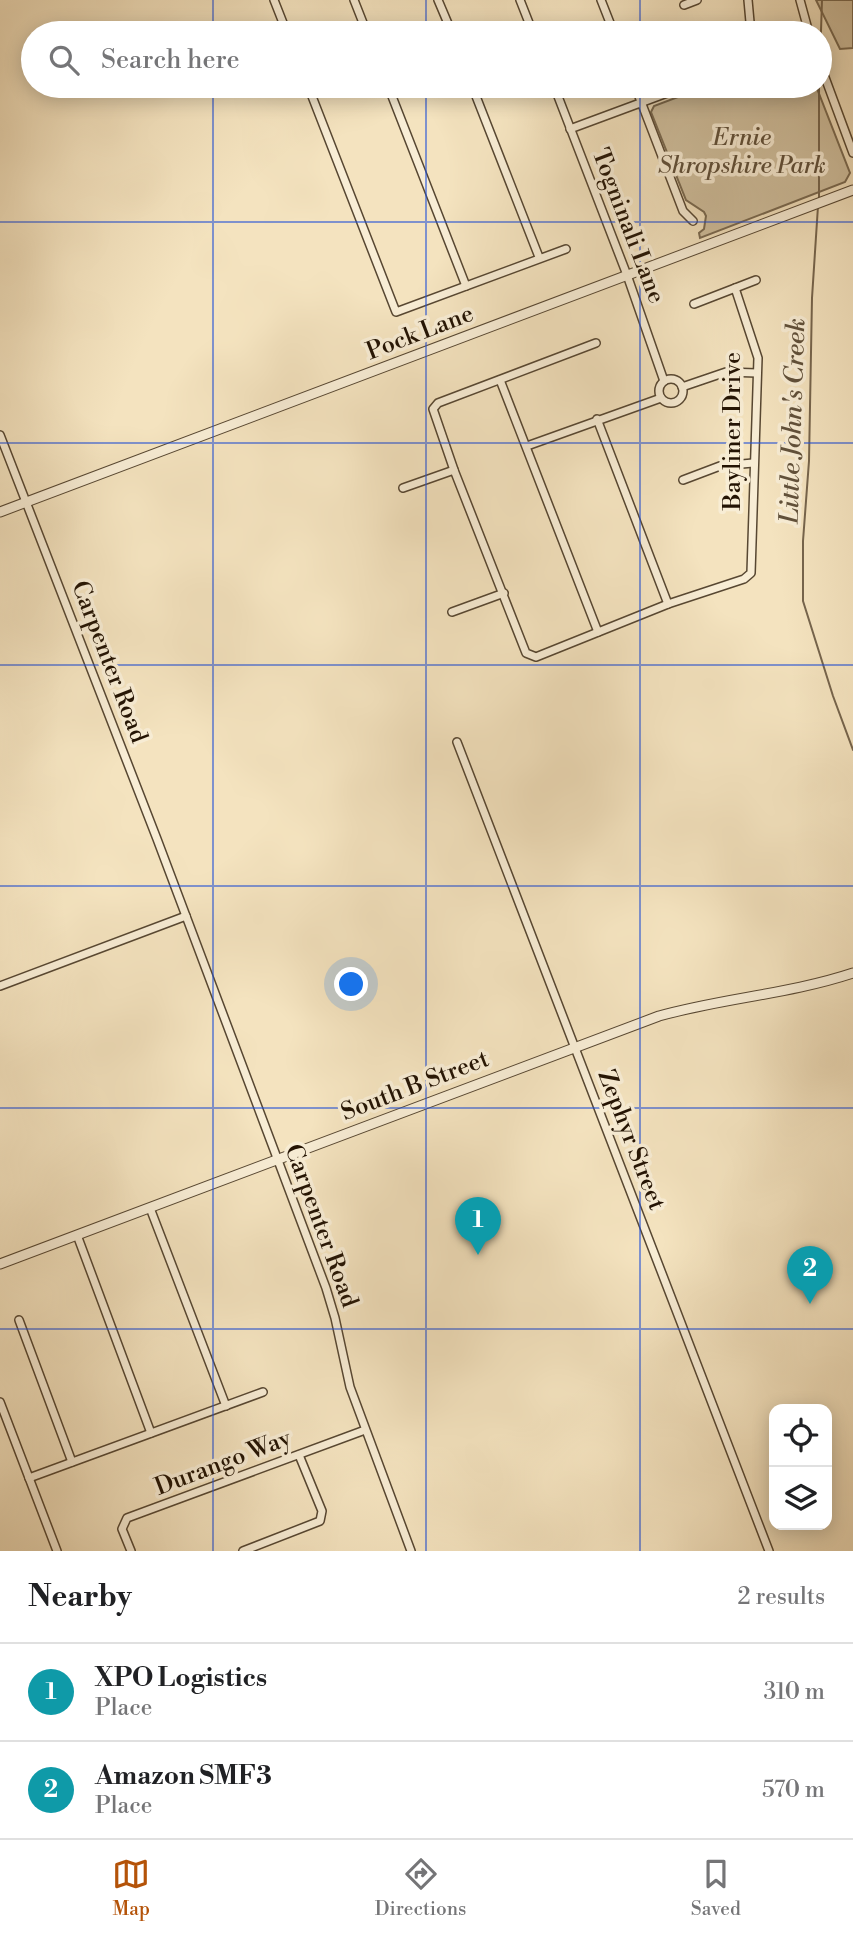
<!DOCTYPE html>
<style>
body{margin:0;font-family:"Libre Bodoni",serif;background:#f2f2f2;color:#202124}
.controls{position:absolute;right:21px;bottom:21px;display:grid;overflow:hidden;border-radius:14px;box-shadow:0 4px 18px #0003}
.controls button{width:63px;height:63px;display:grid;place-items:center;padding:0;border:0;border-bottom:2px solid #e0e0e0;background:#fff;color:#202124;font:35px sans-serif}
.you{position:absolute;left:352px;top:985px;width:24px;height:24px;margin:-18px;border:5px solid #fff;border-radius:50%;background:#1a73e8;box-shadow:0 0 0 10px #1a73e833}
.badge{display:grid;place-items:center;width:46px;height:46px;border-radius:50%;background:#b45309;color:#fff;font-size:23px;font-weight:700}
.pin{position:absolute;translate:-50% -58px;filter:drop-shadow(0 2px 4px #0008)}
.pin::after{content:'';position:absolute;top:37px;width:24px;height:21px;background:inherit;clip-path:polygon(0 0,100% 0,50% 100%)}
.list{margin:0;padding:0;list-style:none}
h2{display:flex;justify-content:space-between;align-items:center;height:91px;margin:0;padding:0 28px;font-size:30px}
h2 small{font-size:23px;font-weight:400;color:#757577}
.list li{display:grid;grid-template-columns:46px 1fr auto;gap:21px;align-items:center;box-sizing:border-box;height:98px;padding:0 28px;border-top:2px solid #e0e0e0}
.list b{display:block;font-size:26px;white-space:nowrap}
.list p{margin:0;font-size:23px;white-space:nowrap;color:#757577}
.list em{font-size:23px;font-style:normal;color:#757577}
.icon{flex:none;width:38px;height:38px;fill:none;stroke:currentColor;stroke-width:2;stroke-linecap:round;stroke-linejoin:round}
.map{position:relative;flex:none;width:853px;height:1551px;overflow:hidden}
.search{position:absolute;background:#fff;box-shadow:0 4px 18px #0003;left:21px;right:21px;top:21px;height:77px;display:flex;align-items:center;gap:18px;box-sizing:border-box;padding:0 24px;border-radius:38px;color:#757577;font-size:26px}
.sheet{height:287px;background:#fff}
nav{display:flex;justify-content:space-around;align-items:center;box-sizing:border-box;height:98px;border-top:2px solid #e0e0e0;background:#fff;font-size:19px;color:#757577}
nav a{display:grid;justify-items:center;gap:4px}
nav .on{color:#b45309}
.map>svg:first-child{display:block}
</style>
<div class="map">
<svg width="853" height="1551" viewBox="0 0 853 1551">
<rect width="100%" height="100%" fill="#f4e3bf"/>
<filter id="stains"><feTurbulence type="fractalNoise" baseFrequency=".00286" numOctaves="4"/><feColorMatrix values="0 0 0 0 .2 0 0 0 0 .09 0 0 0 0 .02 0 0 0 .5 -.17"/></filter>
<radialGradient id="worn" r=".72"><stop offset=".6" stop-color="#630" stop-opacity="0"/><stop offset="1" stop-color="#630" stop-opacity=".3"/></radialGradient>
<g fill="#d0c09f" stroke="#7a6a51" stroke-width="2">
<path d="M816,0H853V48L840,49Z"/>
<path d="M707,86H816L850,173L845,182L700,238L699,233L704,229L706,216L704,212L686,200L651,112L654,106Z"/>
</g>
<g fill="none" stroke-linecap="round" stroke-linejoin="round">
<g stroke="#76654d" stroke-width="2">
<path d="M820,62L822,0"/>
<path d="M819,200V86"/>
<path d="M818,206L812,298L809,461L803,541V601L833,696L853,750"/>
</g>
<defs>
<g id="minor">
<path d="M274,0L287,33"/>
<path d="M354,0L367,33"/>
<path d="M438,0L452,33"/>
<path d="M520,0L533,33"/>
<path d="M601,0L614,33"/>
<path d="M748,0L751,33"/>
<path d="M800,0L809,33"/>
<path d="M684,5L697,0"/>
<path d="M820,64L853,153"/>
<path d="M308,86L396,312L566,249"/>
<path d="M388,86L466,286"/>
<path d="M472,86L539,257"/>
<path d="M554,86L627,275L664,381"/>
<path d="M635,86L683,211L693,221"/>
<path d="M570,129L686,86"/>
<path d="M694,304L756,280"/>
<path d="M596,343L438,403L433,409L454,470L526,653L536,657L668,604L744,579L751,573L758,358L735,288"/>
<circle cx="671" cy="391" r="12"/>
<path d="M500,380L598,632"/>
<path d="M682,387L726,372L757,373"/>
<path d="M597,419L668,604"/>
<path d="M0,435L157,839L326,1288L335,1318L350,1387L411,1551"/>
<path d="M527,446L661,398"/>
<path d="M683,480L720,466L753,463"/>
<path d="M403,488L454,470"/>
<path d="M452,612L504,593"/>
<path d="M457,742L769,1551"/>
<path d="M0,986L186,916"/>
<path d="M150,1208L226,1406"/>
<path d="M77,1235L151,1433"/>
<path d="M19,1320L72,1462"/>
<path d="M0,1402L57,1551"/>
<path d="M29,1478L263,1392"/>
<path d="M131,1551L122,1529L127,1518L365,1430"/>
<path d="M243,1551L320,1521L322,1511L299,1455"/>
</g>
<g id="tertiary">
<path d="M0,512L853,190"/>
<path d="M0,1264L659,1016C723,998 790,994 853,973"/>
</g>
</defs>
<use href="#minor" stroke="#574732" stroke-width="10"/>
<use href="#tertiary" stroke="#574732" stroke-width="11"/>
<use href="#minor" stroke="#f8edd5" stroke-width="7"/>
<use href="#tertiary" stroke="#f8edd5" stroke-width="9"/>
</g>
<path fill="none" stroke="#1d4ed8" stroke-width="2" stroke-opacity="0.55" d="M213,0V33M426,0V33M640,0V33M213,86V1551M426,86V1551M640,86V1551M0,222H853M0,443H853M0,665H853M0,886H853M0,1108H853M0,1329H853"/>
<g text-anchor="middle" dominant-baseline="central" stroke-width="7" stroke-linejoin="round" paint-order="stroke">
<g font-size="24" font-style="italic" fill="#60503a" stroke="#f8edd5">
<text x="742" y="138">Ernie<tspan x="742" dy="28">Shropshire Park</tspan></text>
</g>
<g font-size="24" fill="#231303" stroke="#f8edd5">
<text transform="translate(628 226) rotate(69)">Togninali Lane</text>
<text transform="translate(420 333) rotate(-21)">Pock Lane</text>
<text transform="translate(733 431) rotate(-90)">Bayliner Drive</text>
<text transform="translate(109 662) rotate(69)">Carpenter Road</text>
<text transform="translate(415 1086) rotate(-21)">South B Street</text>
<text transform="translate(631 1140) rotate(69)">Zephyr Street</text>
<text transform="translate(321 1226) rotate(70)">Carpenter Road</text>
<text transform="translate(223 1463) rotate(-21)">Durango Way</text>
</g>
<g font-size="26" font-style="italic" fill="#61513b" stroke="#f8edd5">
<text transform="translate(793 421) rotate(-88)">Little John's Creek</text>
</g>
</g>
<rect width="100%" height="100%" filter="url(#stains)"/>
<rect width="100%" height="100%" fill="url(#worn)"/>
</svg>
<div class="controls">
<button><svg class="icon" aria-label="locate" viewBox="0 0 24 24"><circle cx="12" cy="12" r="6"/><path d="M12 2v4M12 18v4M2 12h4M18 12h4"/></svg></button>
<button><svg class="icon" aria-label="layers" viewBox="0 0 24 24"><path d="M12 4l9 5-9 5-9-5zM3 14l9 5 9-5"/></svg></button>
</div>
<div class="you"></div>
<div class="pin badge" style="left:478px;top:1255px;background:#0f9aa8">1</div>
<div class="pin badge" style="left:810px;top:1304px;background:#0f9aa8">2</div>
<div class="search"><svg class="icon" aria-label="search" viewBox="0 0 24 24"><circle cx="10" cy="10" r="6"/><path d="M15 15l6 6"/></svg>Search here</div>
</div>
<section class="sheet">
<h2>Nearby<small>2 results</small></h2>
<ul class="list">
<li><span class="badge" style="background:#0f9aa8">1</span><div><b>XPO Logistics</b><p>Place</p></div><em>310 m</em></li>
<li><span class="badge" style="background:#0f9aa8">2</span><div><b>Amazon SMF3</b><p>Place</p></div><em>570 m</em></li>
</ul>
</section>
<nav>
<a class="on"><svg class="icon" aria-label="map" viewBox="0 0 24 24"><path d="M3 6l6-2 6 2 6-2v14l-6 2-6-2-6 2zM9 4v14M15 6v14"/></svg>Map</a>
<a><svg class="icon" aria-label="directions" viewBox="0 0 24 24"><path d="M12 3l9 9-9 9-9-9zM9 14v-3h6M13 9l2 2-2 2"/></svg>Directions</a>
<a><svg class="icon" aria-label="saved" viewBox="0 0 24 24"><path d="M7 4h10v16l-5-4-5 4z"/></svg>Saved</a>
</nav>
